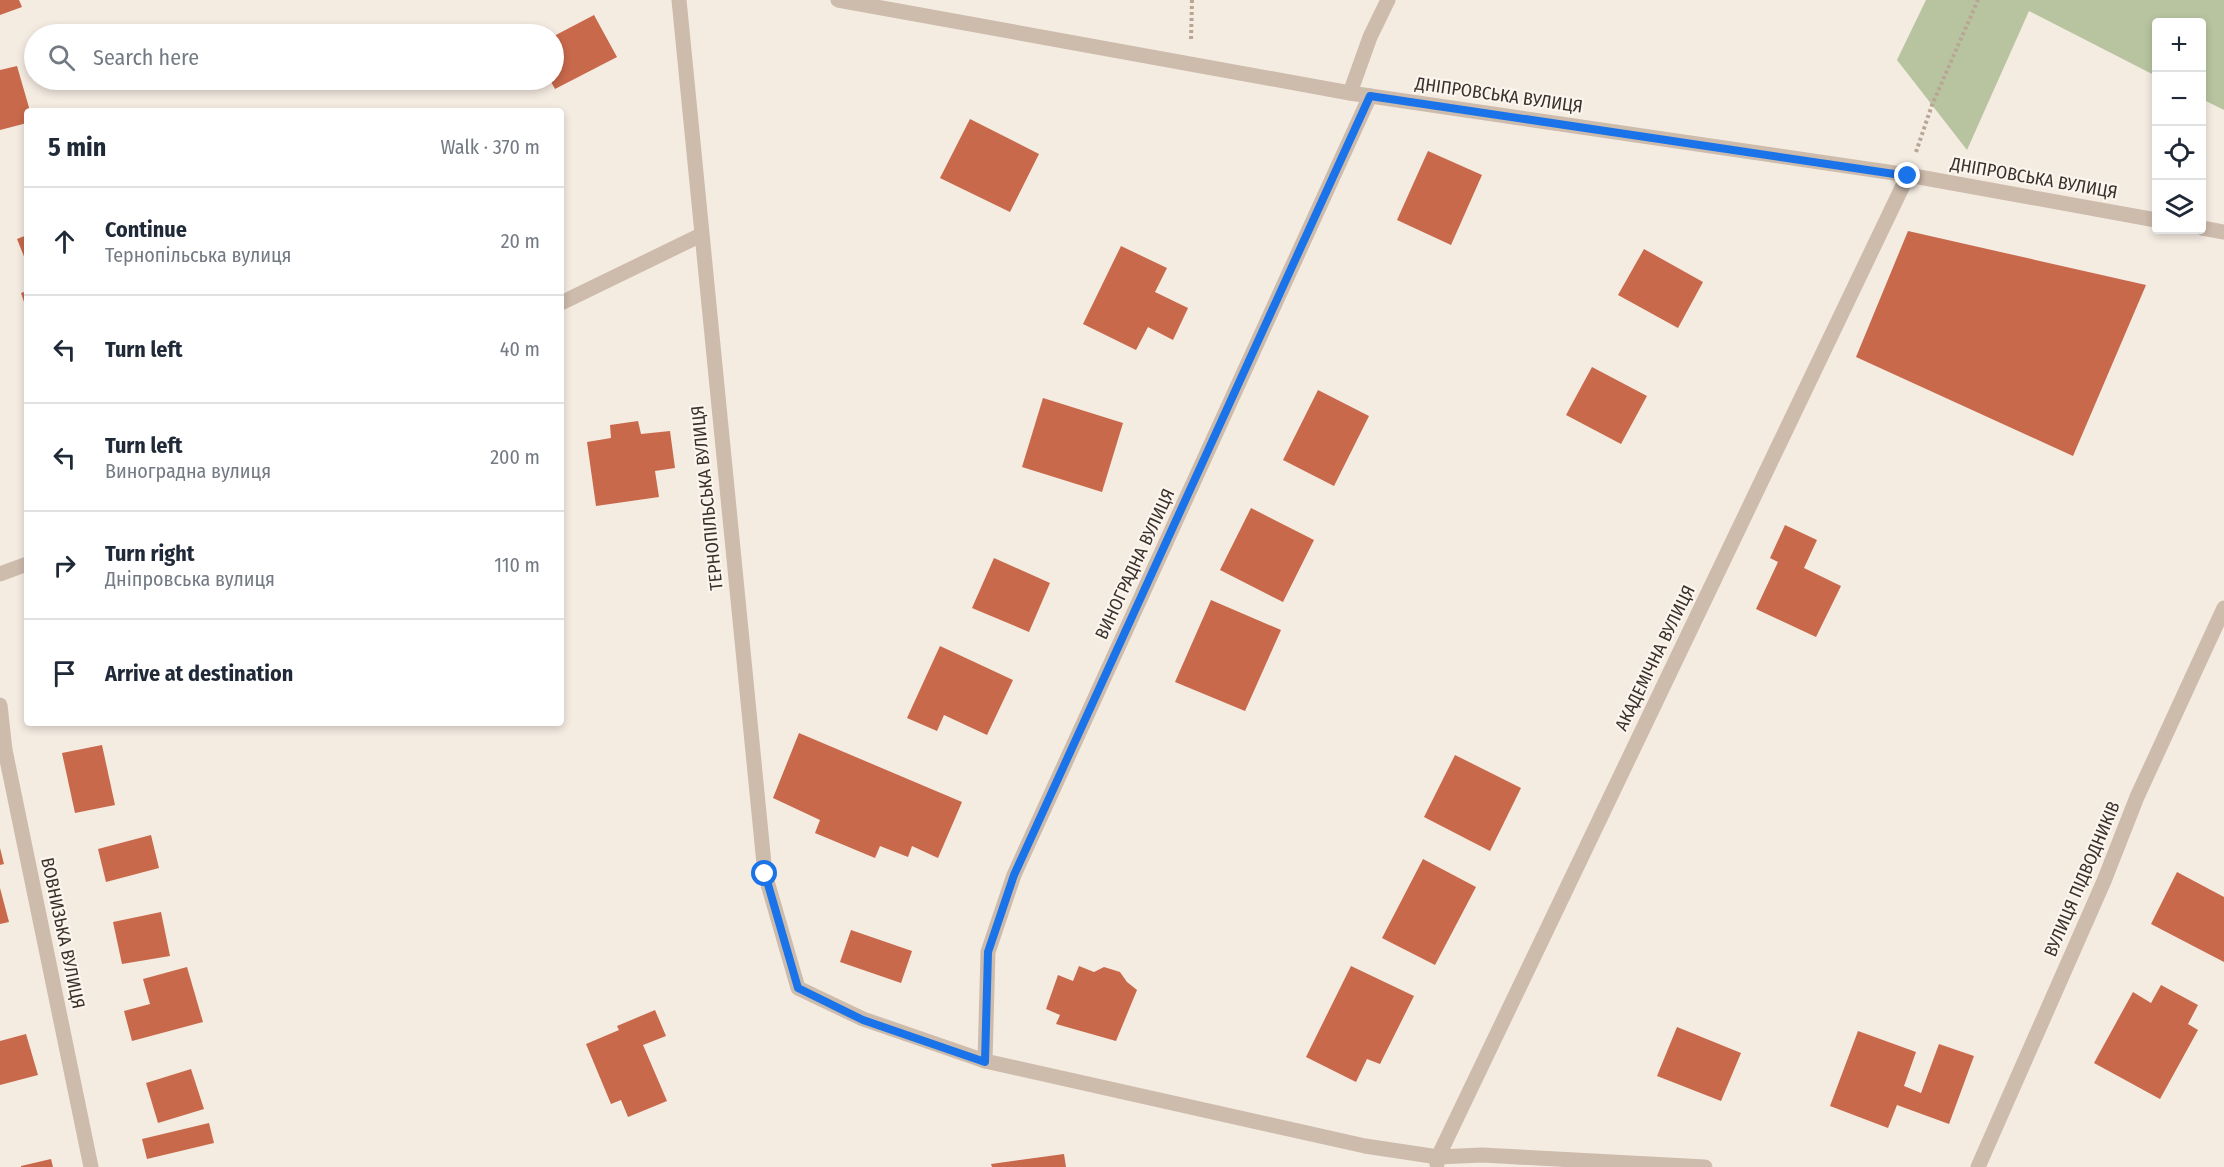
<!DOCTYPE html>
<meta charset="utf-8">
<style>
body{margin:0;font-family:"Fira Sans Condensed",sans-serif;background:#f6f6f7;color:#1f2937}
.controls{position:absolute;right:18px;top:18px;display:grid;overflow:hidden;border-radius:6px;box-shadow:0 3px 9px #0003}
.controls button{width:54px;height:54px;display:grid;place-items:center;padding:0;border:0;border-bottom:2px solid #e0e1e3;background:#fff;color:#1f2937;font:30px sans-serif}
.stop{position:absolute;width:18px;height:18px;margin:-14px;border:4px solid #1a73e8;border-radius:50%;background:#fff}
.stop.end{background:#1a73e8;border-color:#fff;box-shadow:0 2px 6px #0008}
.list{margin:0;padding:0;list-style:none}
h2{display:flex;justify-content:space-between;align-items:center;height:78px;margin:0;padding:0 24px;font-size:26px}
h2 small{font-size:20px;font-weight:400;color:#747a83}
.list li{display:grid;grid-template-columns:39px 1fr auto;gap:18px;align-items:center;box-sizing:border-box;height:108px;padding:0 24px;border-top:2px solid #e0e1e3}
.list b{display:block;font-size:22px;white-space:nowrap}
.list p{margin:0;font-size:20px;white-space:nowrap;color:#747a83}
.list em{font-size:20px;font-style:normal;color:#747a83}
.icon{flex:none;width:33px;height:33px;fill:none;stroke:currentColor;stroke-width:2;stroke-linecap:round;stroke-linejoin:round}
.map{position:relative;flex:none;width:2224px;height:1167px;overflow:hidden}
.search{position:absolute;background:#fff;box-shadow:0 3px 9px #0003;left:24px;top:24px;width:540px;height:66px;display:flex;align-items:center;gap:15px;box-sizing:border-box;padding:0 21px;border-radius:33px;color:#747a83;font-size:22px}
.panel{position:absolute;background:#fff;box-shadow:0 3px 9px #0003;left:24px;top:108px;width:540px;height:618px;border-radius:6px}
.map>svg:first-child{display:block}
</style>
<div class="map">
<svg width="2224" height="1167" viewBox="0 0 2224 1167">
<rect width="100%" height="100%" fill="#f4ebe1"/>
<path fill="#b8c4a0" d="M1926,0H2224V110L2202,99V22H2156V76L2029,11L1967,150L1897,60Z"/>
<g fill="#c8694b">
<path d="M0,0H19L22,7L0,15Z"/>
<path d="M594,15L617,57L555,89L550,80H554V36Z"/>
<path d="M17,66L30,111H27V123L0,130V70Z"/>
<path d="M970,119L1039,154L1010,212L940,178Z"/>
<path d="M1428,151L1482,175L1451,245L1397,220Z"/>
<path d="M1908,231L2146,285L2073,456L1856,357Z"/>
<path d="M27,235V264L17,239Z"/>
<path d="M1121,246L1167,268L1155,292L1188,308L1173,340L1148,327L1136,350L1083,324Z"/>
<path d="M1644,249L1703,282L1678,328L1618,295Z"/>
<path d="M27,291V311L21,293Z"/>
<path d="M1592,367L1647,396L1621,444L1566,415Z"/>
<path d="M1318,390L1369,416L1334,486L1283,460Z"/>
<path d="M1043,398L1123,423L1102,492L1022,467Z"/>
<path d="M638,421L641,434L670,431L675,468L655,471L659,497L596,506L587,442L611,438L610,425Z"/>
<path d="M1251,508L1314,540L1283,602L1220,570Z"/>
<path d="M1785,525L1817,540L1804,568L1841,586L1816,637L1756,609L1778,562L1770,558Z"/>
<path d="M994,558L1050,583L1029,632L972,608Z"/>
<path d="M1211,600L1281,630L1245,711L1175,682Z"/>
<path d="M940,646L1013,680L987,735L944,715L937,731L907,718Z"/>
<path d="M799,733L962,802L938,858L912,846L908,857L880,846L875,858L815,833L820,820L773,798Z"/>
<path d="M102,745L115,805L75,813L62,753Z"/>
<path d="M1455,755L1521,788L1490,851L1424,817Z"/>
<path d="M151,835L159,868L106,882L98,849Z"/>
<path d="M0,848L4,864L0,865Z"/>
<path d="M1423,859L1476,887L1435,965L1382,938Z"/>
<path d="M2177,872L2224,897V962L2151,924Z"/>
<path d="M0,888L9,922L0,924Z"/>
<path d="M161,912L170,956L122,964L113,922Z"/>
<path d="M851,930L912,951L901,983L840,962Z"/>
<path d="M1079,966L1094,972L1104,967L1120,972L1127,982L1137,990L1116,1041L1056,1024L1060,1015L1046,1009L1058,975L1073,981Z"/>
<path d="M1351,966L1414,996L1380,1064L1367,1059L1356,1082L1306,1057Z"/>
<path d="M187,967L203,1022L132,1041L124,1011L150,1004L143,979Z"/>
<path d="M2161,985L2198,1005L2188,1024L2198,1030L2160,1099L2094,1063L2133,992L2151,1003Z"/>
<path d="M655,1010L666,1036L643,1045L667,1101L628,1117L621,1100L611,1104L586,1044L619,1030L617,1026Z"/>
<path d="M1677,1027L1741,1053L1721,1101L1657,1076Z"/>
<path d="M1858,1031L1916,1052L1904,1086L1921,1093L1939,1044L1974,1056L1949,1124L1897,1105L1888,1128L1830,1106Z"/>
<path d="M26,1034L38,1075L0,1085V1041Z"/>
<path d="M191,1069L204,1109L158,1123L146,1083Z"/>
<path d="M209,1123L214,1143L147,1159L142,1139Z"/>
<path d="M1064,1154L1066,1167H992L991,1164Z"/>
<path d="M51,1159L53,1167H21V1166Z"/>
</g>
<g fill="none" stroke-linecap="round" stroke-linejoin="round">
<g stroke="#b9a596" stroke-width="4" stroke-dasharray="3 3" stroke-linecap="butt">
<path d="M1191,39L1192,0"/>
<path d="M1916,152L1932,105L1978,0"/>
</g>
<g stroke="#cdbbac" stroke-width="15">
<path d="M679,0L765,874L798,988L863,1019L985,1061L1365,1146L1438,1157L1482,1155L1705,1167"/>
<path d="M838,0L1350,93L1908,175L2156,220"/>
<path d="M1350,93L1370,37L1388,0"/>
<path d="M2202,228L2224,232"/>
<path d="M561,303L701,235"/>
<path d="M0,574L27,564"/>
<path d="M0,705L5,750L91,1167"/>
<path d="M985,1061L988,952L1014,875L1370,96"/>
<path d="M1437,1164L1438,1157L1908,175"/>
<path d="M1978,1167L2104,881L2137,797L2224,608"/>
</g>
</g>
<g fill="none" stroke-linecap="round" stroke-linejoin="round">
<path stroke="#1a73e8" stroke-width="8" d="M765,874L798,988L863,1020L985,1062L988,952L1014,875L1370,96L1908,176"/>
</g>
<g text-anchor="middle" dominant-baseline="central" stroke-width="4.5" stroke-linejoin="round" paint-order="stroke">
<g font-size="18" fill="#3b302b" stroke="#fbf5ee">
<text transform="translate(1499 95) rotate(8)">ДНІПРОВСЬКА ВУЛИЦЯ</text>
<text transform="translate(2034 178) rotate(10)">ДНІПРОВСЬКА ВУЛИЦЯ</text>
<text transform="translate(707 498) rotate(-96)">ТЕРНОПІЛЬСЬКА ВУЛИЦЯ</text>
<text transform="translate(1135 564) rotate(-65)">ВИНОГРАДНА ВУЛИЦЯ</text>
<text transform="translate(1655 658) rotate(-64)">АКАДЕМІЧНА ВУЛИЦЯ</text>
<text transform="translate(2082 879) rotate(-67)">ВУЛИЦЯ ПІДВОДНИКІВ</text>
<text transform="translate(63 933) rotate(78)">ВОВНИЗЬКА ВУЛИЦЯ</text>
</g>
</g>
</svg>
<div class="controls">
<button>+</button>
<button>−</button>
<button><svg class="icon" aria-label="locate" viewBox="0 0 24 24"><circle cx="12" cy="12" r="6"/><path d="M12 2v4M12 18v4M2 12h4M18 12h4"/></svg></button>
<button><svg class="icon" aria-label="layers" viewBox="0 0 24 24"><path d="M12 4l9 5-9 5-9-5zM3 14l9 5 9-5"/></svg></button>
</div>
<div class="stop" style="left:765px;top:874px"></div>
<div class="stop end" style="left:1908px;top:176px"></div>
<div class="search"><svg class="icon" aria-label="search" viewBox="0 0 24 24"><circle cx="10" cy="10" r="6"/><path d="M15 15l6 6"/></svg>Search here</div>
<section class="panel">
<h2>5 min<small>Walk · 370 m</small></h2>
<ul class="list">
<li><svg class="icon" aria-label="ahead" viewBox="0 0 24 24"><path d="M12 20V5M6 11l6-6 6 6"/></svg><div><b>Continue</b><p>Тернопільська вулиця</p></div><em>20 m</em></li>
<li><svg class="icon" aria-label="left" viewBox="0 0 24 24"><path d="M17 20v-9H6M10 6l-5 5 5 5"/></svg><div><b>Turn left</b></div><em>40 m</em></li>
<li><svg class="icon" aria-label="left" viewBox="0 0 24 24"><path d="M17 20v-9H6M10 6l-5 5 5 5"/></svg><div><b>Turn left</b><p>Виноградна вулиця</p></div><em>200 m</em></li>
<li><svg class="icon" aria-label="right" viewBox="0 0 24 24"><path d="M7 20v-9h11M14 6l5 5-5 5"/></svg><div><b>Turn right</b><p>Дніпровська вулиця</p></div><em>110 m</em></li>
<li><svg class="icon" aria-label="arrive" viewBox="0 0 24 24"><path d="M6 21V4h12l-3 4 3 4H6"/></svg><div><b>Arrive at destination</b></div></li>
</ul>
</section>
</div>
